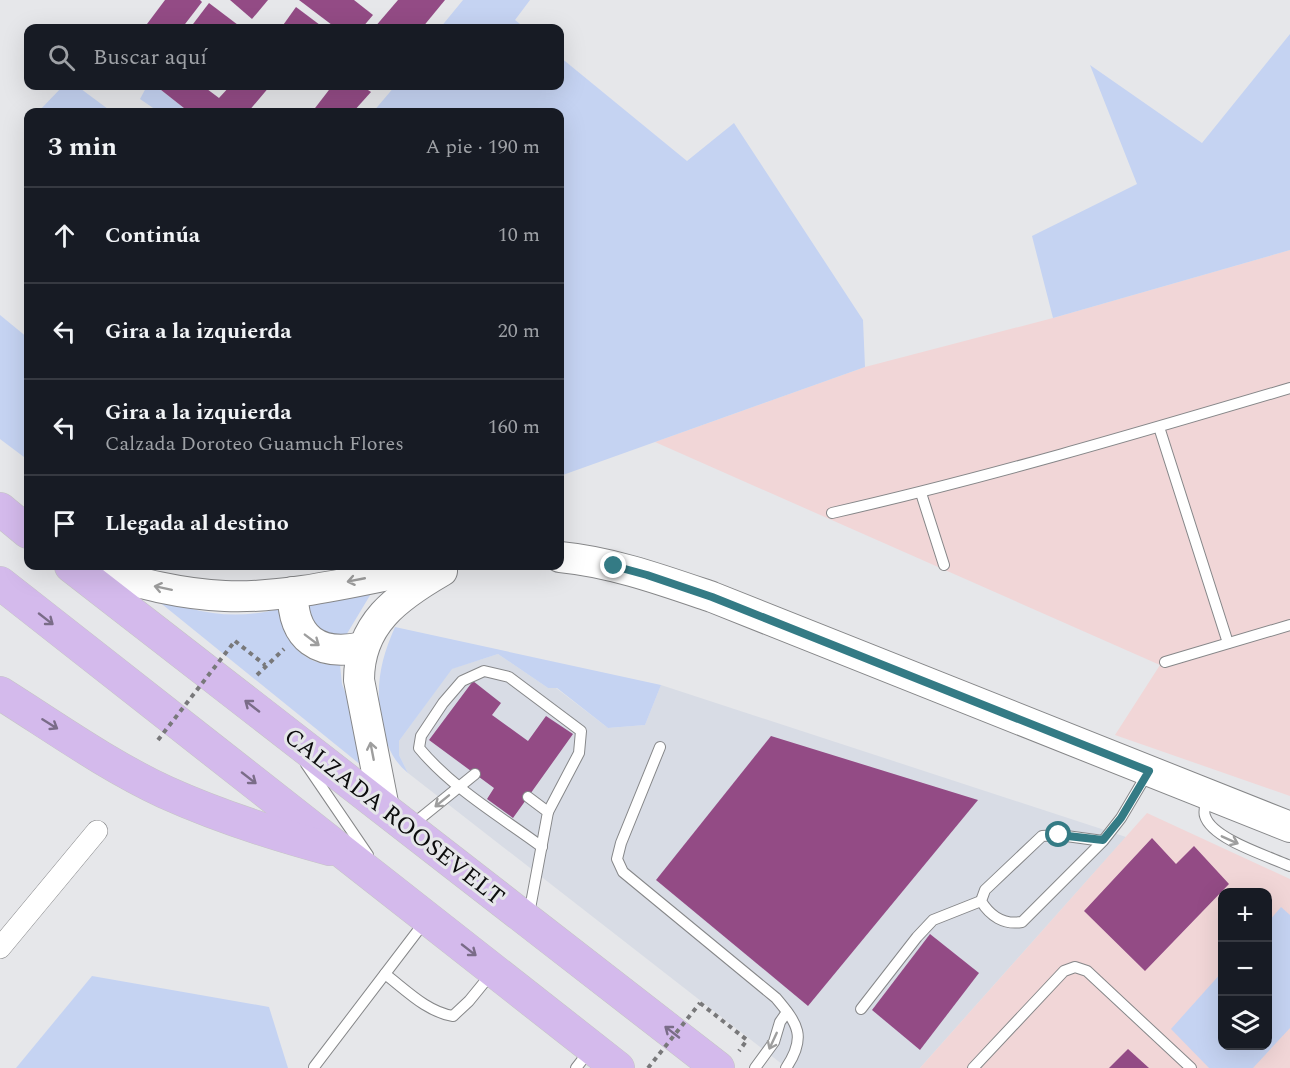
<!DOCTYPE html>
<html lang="es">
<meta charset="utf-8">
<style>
body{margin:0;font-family:Spectral,serif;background:#242831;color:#f1f3f6}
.controls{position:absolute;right:18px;bottom:18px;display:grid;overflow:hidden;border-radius:12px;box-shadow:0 6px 24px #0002}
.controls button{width:54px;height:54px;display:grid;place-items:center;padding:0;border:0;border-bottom:2px solid #363941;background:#171b24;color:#f1f3f6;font:30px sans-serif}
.stop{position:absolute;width:18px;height:18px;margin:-14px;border:4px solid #347b85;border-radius:50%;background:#fff}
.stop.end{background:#347b85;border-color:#fff;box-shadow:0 2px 6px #0008}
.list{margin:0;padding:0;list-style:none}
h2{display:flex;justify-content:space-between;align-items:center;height:78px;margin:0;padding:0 24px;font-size:26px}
h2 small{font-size:20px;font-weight:400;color:#9ea1a6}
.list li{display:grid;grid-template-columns:39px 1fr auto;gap:18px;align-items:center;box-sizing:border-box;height:96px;padding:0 24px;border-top:2px solid #363941}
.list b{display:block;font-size:22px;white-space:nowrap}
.list p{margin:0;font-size:20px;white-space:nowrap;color:#9ea1a6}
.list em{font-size:20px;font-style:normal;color:#9ea1a6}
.icon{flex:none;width:33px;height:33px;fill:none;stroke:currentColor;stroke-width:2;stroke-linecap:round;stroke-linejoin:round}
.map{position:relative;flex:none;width:1290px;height:1068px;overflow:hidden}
.search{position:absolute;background:#171b24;box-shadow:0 6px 24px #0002;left:24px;top:24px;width:540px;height:66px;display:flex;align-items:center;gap:15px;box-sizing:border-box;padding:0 21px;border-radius:12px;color:#9ea1a6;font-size:22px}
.panel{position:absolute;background:#171b24;box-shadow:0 6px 24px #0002;left:24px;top:108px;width:540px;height:462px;border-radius:12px}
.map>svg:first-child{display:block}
</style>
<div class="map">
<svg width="1290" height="1068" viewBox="0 0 1290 1068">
<rect width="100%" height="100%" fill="#e6e7ea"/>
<path fill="#d8dce5" d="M498,654L548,688H556L608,728L645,725L661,685L1126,837L920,1068H787L408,773L399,755V741L451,669Z"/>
<g fill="#f1d6d7" fill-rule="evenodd">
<path d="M1290,250V796L1115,735L1160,665L655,442L865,367L1053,318Z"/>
<path d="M1147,813L1290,879V1068H920ZM1222,892H1268V1046H1222Z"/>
</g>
<g fill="#c5d3f2">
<path d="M463,0H530L515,20L525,28H440Z"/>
<path d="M1290,34V250L1053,318L1032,236L1137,184L1090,65L1202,143Z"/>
<path d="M560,57L687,161L734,123L863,320L865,367L560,476V112H373L395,86H560Z"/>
<path d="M63,86H77L112,112H38Z"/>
<path d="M147,86H156L189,112H159L140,99Z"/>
<path d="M0,315L28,338V460L0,439Z"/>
<path d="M375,587L342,642L319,641L303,603Z"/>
<path d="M147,592C192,613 230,621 279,609C282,643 306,667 340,665L342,684L360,731L372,774Z"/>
<path d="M395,627L661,685L645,725L608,728L557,688H548L498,654L452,669L399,741V755L408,773C392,760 386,744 382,724C375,687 380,661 395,627Z"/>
<path d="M1281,907L1290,915V1028L1253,1068H1209L1171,1029L1222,972V1046H1268V922Z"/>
<path d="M92,976L269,1007L288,1068H16Z"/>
</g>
<g fill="#934b85">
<path d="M165,0H200L202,2L182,28H144Z"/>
<path d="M230,0H268L252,19Z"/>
<path d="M299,0H354L373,15L362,28H336Z"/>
<path d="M398,0H445L422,28H374Z"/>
<path d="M209,3L242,28H190Z"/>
<path d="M296,7L324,28H281Z"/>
<path d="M156,86H203L219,98L230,86H270L248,112H189Z"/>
<path d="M332,86H362L371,92L353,112H312Z"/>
<path d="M473,681L501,703L492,715L528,741L546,716L573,734L513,818L487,799L494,788L429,740Z"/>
<path d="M771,736L978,800L808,1006L656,880Z"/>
<path d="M1152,838L1176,864L1194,846L1229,884L1145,971L1084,911Z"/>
<path d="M930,934L979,973L920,1050L872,1010Z"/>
<path d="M1128,1049L1149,1068H1109Z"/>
</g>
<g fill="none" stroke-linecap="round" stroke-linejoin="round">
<defs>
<g id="service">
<path d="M1159,427L1228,643"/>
<path d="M921,493L944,565"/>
<path d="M832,513C986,478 1138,433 1290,388"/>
<path d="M1165,662L1290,625"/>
<path d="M660,747L621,843L617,859L623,872L776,998C798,1024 807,1037 786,1068"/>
<path d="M306,764L368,855"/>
<path d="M528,797L548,812L529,914"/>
<path d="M1207,797C1206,803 1203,811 1205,816C1212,839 1268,856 1290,866"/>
<path d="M412,825L475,774"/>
<path d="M1103,841L1059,835L1042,836L985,890L981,901C990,916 1004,925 1022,922L1103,841L1121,818L1147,774"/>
<path d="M542,847C500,816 452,788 419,748L421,736L443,703L462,681L484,671L509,677L581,731L579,753L548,812"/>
<path d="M385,974C406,990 427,1012 453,1016L469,1001L491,974"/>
<path d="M861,1009L917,937L933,920L981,901"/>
<path d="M314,1067L426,920"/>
<path d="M576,1068L590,1050"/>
<path d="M755,1068L774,1042L780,1022L787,1012"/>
<path d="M973,1068L1064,971L1075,967L1087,971L1191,1068"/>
</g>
<path id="minor" d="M0,948L97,831"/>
<g id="secondary">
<path d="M560,557C612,562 662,580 712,597L1290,827"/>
<path d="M76,566C125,579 174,594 225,596C292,599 367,578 434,566"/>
<path d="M293,592C292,639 319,657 363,647"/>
<path d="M384,808L359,680C359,624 397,597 442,571"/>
</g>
<g id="trunk">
<path d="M0,509L28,532"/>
<path d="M71,566L718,1068"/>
<path d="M0,583L618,1068"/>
<path d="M0,693C54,727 107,765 165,792C218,816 274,834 330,849"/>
</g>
</defs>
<use href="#service" stroke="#868789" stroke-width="12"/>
<use href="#minor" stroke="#868789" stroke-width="22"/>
<use href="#secondary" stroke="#868789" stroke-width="32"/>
<use href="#trunk" stroke="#c5c5c5" stroke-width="34"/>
<g stroke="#78787a" stroke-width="4" stroke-dasharray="4.5 4.5" stroke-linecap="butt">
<path d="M235,641L265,665"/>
<path d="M257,675L284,649"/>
<path d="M700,1003L747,1040L739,1051"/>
</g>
<use href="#service" stroke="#fff" stroke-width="10"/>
<use href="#minor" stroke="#fff" stroke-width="21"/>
<use href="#secondary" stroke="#fff" stroke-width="30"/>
<use href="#trunk" stroke="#d4baec" stroke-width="33"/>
<g stroke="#78787a" stroke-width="4" stroke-dasharray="4.5 4.5" stroke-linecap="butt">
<path d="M158,740L235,641"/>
<path d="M648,1068L700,1003"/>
</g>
</g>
<defs><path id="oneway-shaft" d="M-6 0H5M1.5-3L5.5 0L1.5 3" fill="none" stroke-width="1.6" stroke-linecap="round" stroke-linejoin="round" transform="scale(1.5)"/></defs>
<g stroke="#9e9e9e">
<use href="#oneway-shaft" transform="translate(356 580) rotate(169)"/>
<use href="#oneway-shaft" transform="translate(163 588) rotate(-168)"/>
<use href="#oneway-shaft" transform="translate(312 640) rotate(37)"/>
<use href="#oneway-shaft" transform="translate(372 751) rotate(-101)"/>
<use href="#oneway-shaft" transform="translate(442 801) rotate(141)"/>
<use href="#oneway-shaft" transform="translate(1230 840) rotate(24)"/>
<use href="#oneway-shaft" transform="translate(773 1041) rotate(115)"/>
</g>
<g stroke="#7a6c88">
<use href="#oneway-shaft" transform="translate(46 619) rotate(38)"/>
<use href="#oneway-shaft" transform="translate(252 706) rotate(-142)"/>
<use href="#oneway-shaft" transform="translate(50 724) rotate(32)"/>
<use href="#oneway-shaft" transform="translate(249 778) rotate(38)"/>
<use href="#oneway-shaft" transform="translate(469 950) rotate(38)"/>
<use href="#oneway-shaft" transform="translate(672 1032) rotate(-142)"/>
</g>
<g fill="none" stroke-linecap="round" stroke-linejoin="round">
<path stroke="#347b85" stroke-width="8" d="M614,566L647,575L712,597L1149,771L1121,818L1103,840L1059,835"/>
</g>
<g text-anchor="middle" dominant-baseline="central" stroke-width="6" stroke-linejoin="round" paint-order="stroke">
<g font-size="24" fill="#0c0c0d" stroke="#e6e7ea">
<text transform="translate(394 817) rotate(38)">CALZADA ROOSEVELT</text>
</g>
</g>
</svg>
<div class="controls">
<button>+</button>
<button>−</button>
<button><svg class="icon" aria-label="layers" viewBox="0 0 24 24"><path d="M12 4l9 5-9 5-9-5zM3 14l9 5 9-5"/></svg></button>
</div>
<div class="stop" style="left:1059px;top:835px"></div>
<div class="stop end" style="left:614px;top:566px"></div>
<div class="search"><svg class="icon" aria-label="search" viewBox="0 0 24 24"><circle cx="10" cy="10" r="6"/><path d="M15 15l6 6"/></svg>Buscar aquí</div>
<section class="panel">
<h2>3 min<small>A pie · 190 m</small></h2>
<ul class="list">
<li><svg class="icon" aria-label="ahead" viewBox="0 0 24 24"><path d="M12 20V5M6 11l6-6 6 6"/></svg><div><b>Continúa</b></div><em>10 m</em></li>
<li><svg class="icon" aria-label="left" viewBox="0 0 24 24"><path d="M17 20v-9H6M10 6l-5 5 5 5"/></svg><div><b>Gira a la izquierda</b></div><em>20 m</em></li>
<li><svg class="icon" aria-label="left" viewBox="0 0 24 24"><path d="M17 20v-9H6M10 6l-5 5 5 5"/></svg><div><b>Gira a la izquierda</b><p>Calzada Doroteo Guamuch Flores</p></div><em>160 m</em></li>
<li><svg class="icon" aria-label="arrive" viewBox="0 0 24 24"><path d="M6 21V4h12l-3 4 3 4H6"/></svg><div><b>Llegada al destino</b></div></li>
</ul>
</section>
</div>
